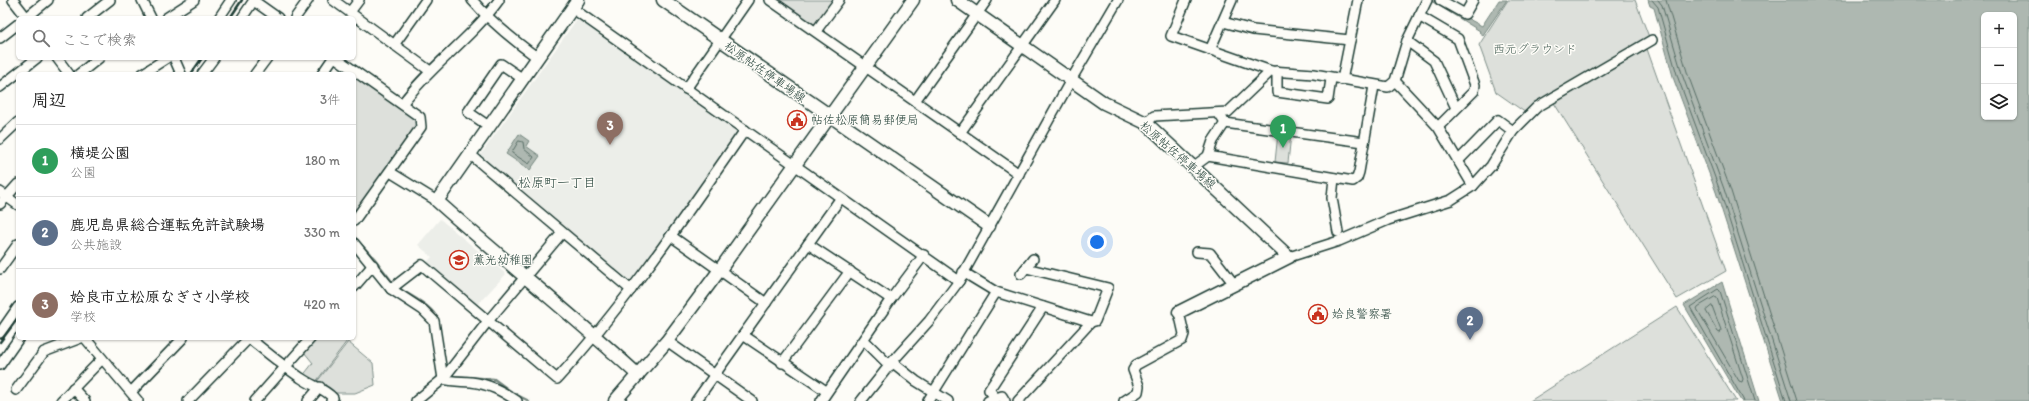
<!DOCTYPE html>
<html lang="ja">
<meta charset="utf-8">
<style>
body{margin:0;font-family:Itim,"Klee One",sans-serif;background:#f2f2f2;color:#222}
.controls{position:absolute;right:12px;top:12px;display:grid;overflow:hidden;border-radius:6px;box-shadow:0 1px 3px #0004}
.controls button{width:36px;height:36px;display:grid;place-items:center;padding:0;border:0;border-bottom:1px solid #e0e0e0;background:#fff;color:#222;font:20px sans-serif}
.you{position:absolute;left:1097px;top:242px;width:14px;height:14px;margin:-10px;border:3px solid #fff;border-radius:50%;background:#1a73e8;box-shadow:0 0 0 6px #1a73e833}
.badge{display:grid;place-items:center;width:26px;height:26px;border-radius:50%;background:#d93025;color:#fff;font-size:13px;font-weight:700}
.pin{position:absolute;translate:-50% -33px;filter:drop-shadow(0 1px 2px #0008)}
.pin::after{content:'';position:absolute;top:21px;width:14px;height:12px;background:inherit;clip-path:polygon(0 0,100% 0,50% 100%)}
.list{margin:0;padding:0;list-style:none}
h2{display:flex;justify-content:space-between;align-items:center;height:52px;margin:0;padding:0 16px;font-size:17px}
h2 small{font-size:13px;font-weight:400;color:#767676}
.list li{display:grid;grid-template-columns:26px 1fr auto;gap:12px;align-items:center;box-sizing:border-box;height:72px;padding:0 16px;border-top:1px solid #e0e0e0}
.list b{display:block;font-size:15px;white-space:nowrap}
.list p{margin:0;font-size:13px;white-space:nowrap;color:#767676}
.list em{font-size:13px;font-style:normal;color:#767676}
.icon{flex:none;width:22px;height:22px;fill:none;stroke:currentColor;stroke-width:2;stroke-linecap:round;stroke-linejoin:round}
.map{position:relative;flex:none;width:2029px;height:401px;overflow:hidden}
.search{position:absolute;background:#fff;box-shadow:0 1px 3px #0004;left:16px;top:16px;width:340px;height:44px;display:flex;align-items:center;gap:10px;box-sizing:border-box;padding:0 14px;border-radius:6px;color:#767676;font-size:15px}
.panel{position:absolute;background:#fff;box-shadow:0 1px 3px #0004;left:16px;top:72px;width:340px;height:268px;border-radius:6px}
.map>svg:first-child{display:block}
</style>
<div class="map">
<svg width="2029" height="401" viewBox="0 0 2029 401">
<rect width="100%" height="100%" fill="#fdfcf7"/>
<filter id="ink" filterUnits="userSpaceOnUse"><feTurbulence type="fractalNoise" baseFrequency=".025" numOctaves="2"/><feDisplacementMap in="SourceGraphic" scale="8" xChannelSelector="R" yChannelSelector="G"/><feConvolveMatrix kernelMatrix="1 2 1 2 8 2 1 2 1" color-interpolation-filters="sRGB"/></filter>
<g filter="url(#ink)">
<g fill="#eceee9">
<path d="M577,19L740,132L630,285L479,157Z"/>
<path d="M440,219L506,274L477,305L426,263L432,257L418,245Z"/>
</g>
<g fill="#dde0db" stroke="#7e8e88">
<path d="M775,0H834L815,27Z"/>
<path d="M1508,0H1635L1649,37L1526,113L1496,92L1479,45Z"/>
<path d="M1647,49L1726,271L1677,299L1554,103Z"/>
<path d="M354,75L416,119L417,125L354,214Z"/>
<path d="M1278,133L1291,134L1288,163L1275,162Z"/>
<path d="M1677,307L1736,401H1530Z"/>
<path d="M316,338H344L347,341L315,383L302,377L313,363L304,352Z"/>
<path d="M348,342L373,363L375,385L355,393H331L316,383Z"/>
</g>
<g fill="#aeb8b1" stroke="#75877f" fill-rule="evenodd">
<path d="M1432,0L1482,26L1499,0H1507L1483,35L1479,32L1480,31L1431,1Z"/>
<path d="M1648,0H2029V401H1783L1716,192L1674,80L1654,8L1650,6ZM1984,15H2014V117H1984Z"/>
<path d="M519,134L529,141L526,146L540,156L530,170L506,154Z"/>
<path d="M1722,282L1759,401H1741L1684,305Z"/>
</g>
<g fill="none" stroke-linecap="round" stroke-linejoin="round">
<g stroke="#586e66" stroke-width="1">
<path d="M1652,0L1658,7L1678,78L1720,191L1786,401"/>
<path d="M1658,0L1662,5L1683,77L1724,189L1791,401"/>
<path d="M1666,0L1688,75L1730,188L1797,401"/>
<path d="M519,141L523,142L524,149L534,157L529,164L512,153Z"/>
<path d="M1715,297L1717,298L1743,379L1742,382L1739,381L1697,309L1698,307Z"/>
<path d="M1712,306L1721,330L1720,333L1718,332L1706,311Z"/>
<path d="M1744,401L1690,307L1718,289L1720,291L1755,401"/>
</g>
<g stroke="#75877f" stroke-width="2.5">
<path d="M354,237L374,258L393,283"/>
<path d="M399,288C411,297 432,305 438,320"/>
<path d="M439,327L443,353"/>
<path d="M452,376L494,379L513,393L529,401"/>
</g>
<defs>
<g id="street">
<path d="M13,0L27,18"/>
<path d="M142,0L151,18"/>
<path d="M333,0L430,71"/>
<path d="M472,0C492,23 513,40 538,58"/>
<path d="M770,0L1019,174"/>
<path d="M1186,0L1171,36L1271,71L1314,74L1388,87L1395,81L1407,41L1427,0"/>
<path d="M1440,0L1465,14L1473,0"/>
<path d="M254,1L278,18"/>
<path d="M572,8L959,281"/>
<path d="M350,12L359,0"/>
<path d="M1419,16L1458,39L1475,85L1474,91L1438,127"/>
<path d="M26,18L48,0"/>
<path d="M87,18L110,0"/>
<path d="M166,18L194,0"/>
<path d="M219,18L231,0"/>
<path d="M242,18L254,0"/>
<path d="M295,18L308,0"/>
<path d="M1223,22L1253,30L1350,40"/>
<path d="M816,31L839,0"/>
<path d="M0,38L18,24"/>
<path d="M1407,41L1434,61L1456,108"/>
<path d="M394,45L426,0"/>
<path d="M1210,50L1232,0"/>
<path d="M57,58L69,74"/>
<path d="M174,58L181,74"/>
<path d="M336,58L420,117L421,127L354,221"/>
<path d="M1277,71V92L1328,99L1331,79"/>
<path d="M79,74L99,58"/>
<path d="M142,74L167,58"/>
<path d="M202,74L214,58"/>
<path d="M255,74L267,58"/>
<path d="M322,74L333,58"/>
<path d="M1342,80L1358,0"/>
<path d="M1395,81L1438,127L1473,186"/>
<path d="M0,87L37,58"/>
<path d="M686,89L748,0"/>
<path d="M915,101L987,0"/>
<path d="M402,104C430,66 471,39 499,0"/>
<path d="M1219,114L1225,123L1364,142"/>
<path d="M1146,123L1154,116L1228,112L1271,71"/>
<path d="M490,127L468,112L501,64L523,79"/>
<path d="M960,133L1055,0"/>
<path d="M0,139L18,122"/>
<path d="M471,155L631,290"/>
<path d="M1208,156L1213,141L1225,123"/>
<path d="M1458,161L1498,120L1513,131"/>
<path d="M1193,167L1208,156L1353,181L1357,178L1359,172L1374,86"/>
<path d="M390,172L437,201"/>
<path d="M1334,178L1332,198L1338,232"/>
<path d="M0,192L18,205"/>
<path d="M0,204L18,184"/>
<path d="M671,236L766,303"/>
<path d="M354,243L391,289L423,310L434,321L443,379"/>
<path d="M808,244L891,299"/>
<path d="M1197,252L1210,253L1234,284"/>
<path d="M1289,257L1339,241L1388,220L1451,200L1473,186L1491,166L1513,131L1537,107L1652,40"/>
<path d="M1026,268L1108,288L1095,321L1091,322"/>
<path d="M0,269L18,244"/>
<path d="M963,272L996,292L1091,322L1018,401"/>
<path d="M1021,274L1033,259"/>
<path d="M354,287L373,265"/>
<path d="M391,289L422,265L557,379C627,302 685,216 745,130"/>
<path d="M0,333L18,307"/>
<path d="M743,335L826,391"/>
<path d="M85,338L138,401"/>
<path d="M249,338C266,352 283,366 301,378C312,386 324,388 333,398L331,401"/>
<path d="M864,340L890,366"/>
<path d="M667,341L752,401"/>
<path d="M892,362L916,381L948,401"/>
<path d="M782,363L850,271"/>
<path d="M0,365L19,338"/>
<path d="M443,379C453,382 461,381 471,382C489,384 502,391 517,401"/>
<path d="M73,388L85,401"/>
<path d="M16,390L44,352L81,338"/>
<path d="M131,392L183,338"/>
<path d="M996,398L989,390L1043,307"/>
<path d="M61,401L102,359"/>
<path d="M188,401L249,338"/>
<path d="M255,401L311,338"/>
<path d="M308,401L320,387"/>
<path d="M416,401L443,379L488,321L562,233"/>
<path d="M696,401L840,199"/>
<path d="M821,401L891,299L924,255"/>
<path d="M861,401L892,362L929,321L959,281L1071,80L1118,0"/>
<path d="M928,401L996,292"/>
<path d="M988,401L1002,396L1005,401"/>
<path d="M1124,401L1138,392L1139,386L1133,370L1136,365L1182,340L1184,334L1179,312"/>
</g>
<g id="secondary">
<path d="M578,0L437,201C503,260 573,315 638,375"/>
<path d="M663,0L989,226"/>
<path d="M957,0L1104,103L1146,123L1289,257L1179,312"/>
<path d="M615,401L667,341L719,271L913,0"/>
</g>
</defs>
<use href="#street" stroke="#1f3d34" stroke-width="12"/>
<use href="#secondary" stroke="#1f3d34" stroke-width="15"/>
<use href="#street" stroke="#fdfcf7" stroke-width="9"/>
<use href="#secondary" stroke="#fdfcf7" stroke-width="12"/>
<g stroke="#1f3d34" stroke-width="2.5">
<path d="M230,18L242,0"/>
<path d="M191,74L202,58"/>
<path d="M0,342L18,318"/>
</g>
</g>
</g>
<defs>
<symbol id="civic-ring" viewBox="-11 -11 22 22"><circle r="9.5" fill="#fdfcf7" stroke="#c8321e" stroke-width="1.5"/><path d="M-.6-6.5H3V-4.5H.6V-3L4-1V1h2V6H-6V1h2V-1L-.6-3ZM-1.2 2.5V6h2.4V2.5Z" fill="#c8321e"/></symbol>
<symbol id="school-ring" viewBox="-11 -11 22 22"><circle r="9.5" fill="#fdfcf7" stroke="#c8321e" stroke-width="1.5"/><path d="M0-5L7-2L0 1L-7-2ZM-4 1L0 2.5L4 1V4Q0 6-4 4Z" fill="#c8321e"/></symbol>
</defs>
<g fill-rule="evenodd">
<use href="#civic-ring" x="786" y="109" width="22" height="22"/>
<use href="#school-ring" x="448" y="249" width="22" height="22"/>
<use href="#civic-ring" x="1307" y="303" width="22" height="22"/>
</g>
<g text-anchor="middle" dominant-baseline="central" stroke-width="3" stroke-linejoin="round" paint-order="stroke">
<g font-size="12" fill="#455e55" stroke="#fdfcf7">
<text x="1535" y="49">西元グラウンド</text>
</g>
<g font-size="12" fill="#1f3d34" stroke="#fdfcf7">
<text transform="translate(765 72) rotate(35)">松原帖佐停車場線</text>
<text transform="translate(1178 155) rotate(41)">松原帖佐停車場線</text>
</g>
<g font-size="12" fill="#1f3d34" stroke="#fdfcf7" text-anchor="start">
<text x="811" y="120">帖佐松原簡易郵便局</text>
<text x="473" y="260">薫光幼稚園</text>
<text x="1332" y="314">姶良警察署</text>
</g>
<g font-size="13" fill="#1f3d34" stroke="#fdfcf7">
<text x="557" y="182">松原町一丁目</text>
</g>
</g>
</svg>
<div class="controls">
<button>+</button>
<button>−</button>
<button><svg class="icon" aria-label="layers" viewBox="0 0 24 24"><path d="M12 4l9 5-9 5-9-5zM3 14l9 5 9-5"/></svg></button>
</div>
<div class="you"></div>
<div class="pin badge" style="left:1283px;top:148px;background:#2e9e5b">1</div>
<div class="pin badge" style="left:1470px;top:340px;background:#5c6f8a">2</div>
<div class="pin badge" style="left:610px;top:145px;background:#8d6e63">3</div>
<div class="search"><svg class="icon" aria-label="search" viewBox="0 0 24 24"><circle cx="10" cy="10" r="6"/><path d="M15 15l6 6"/></svg>ここで検索</div>
<section class="panel">
<h2>周辺<small>3件</small></h2>
<ul class="list">
<li><span class="badge" style="background:#2e9e5b">1</span><div><b>横堤公園</b><p>公園</p></div><em>180 m</em></li>
<li><span class="badge" style="background:#5c6f8a">2</span><div><b>鹿児島県総合運転免許試験場</b><p>公共施設</p></div><em>330 m</em></li>
<li><span class="badge" style="background:#8d6e63">3</span><div><b>姶良市立松原なぎさ小学校</b><p>学校</p></div><em>420 m</em></li>
</ul>
</section>
</div>
